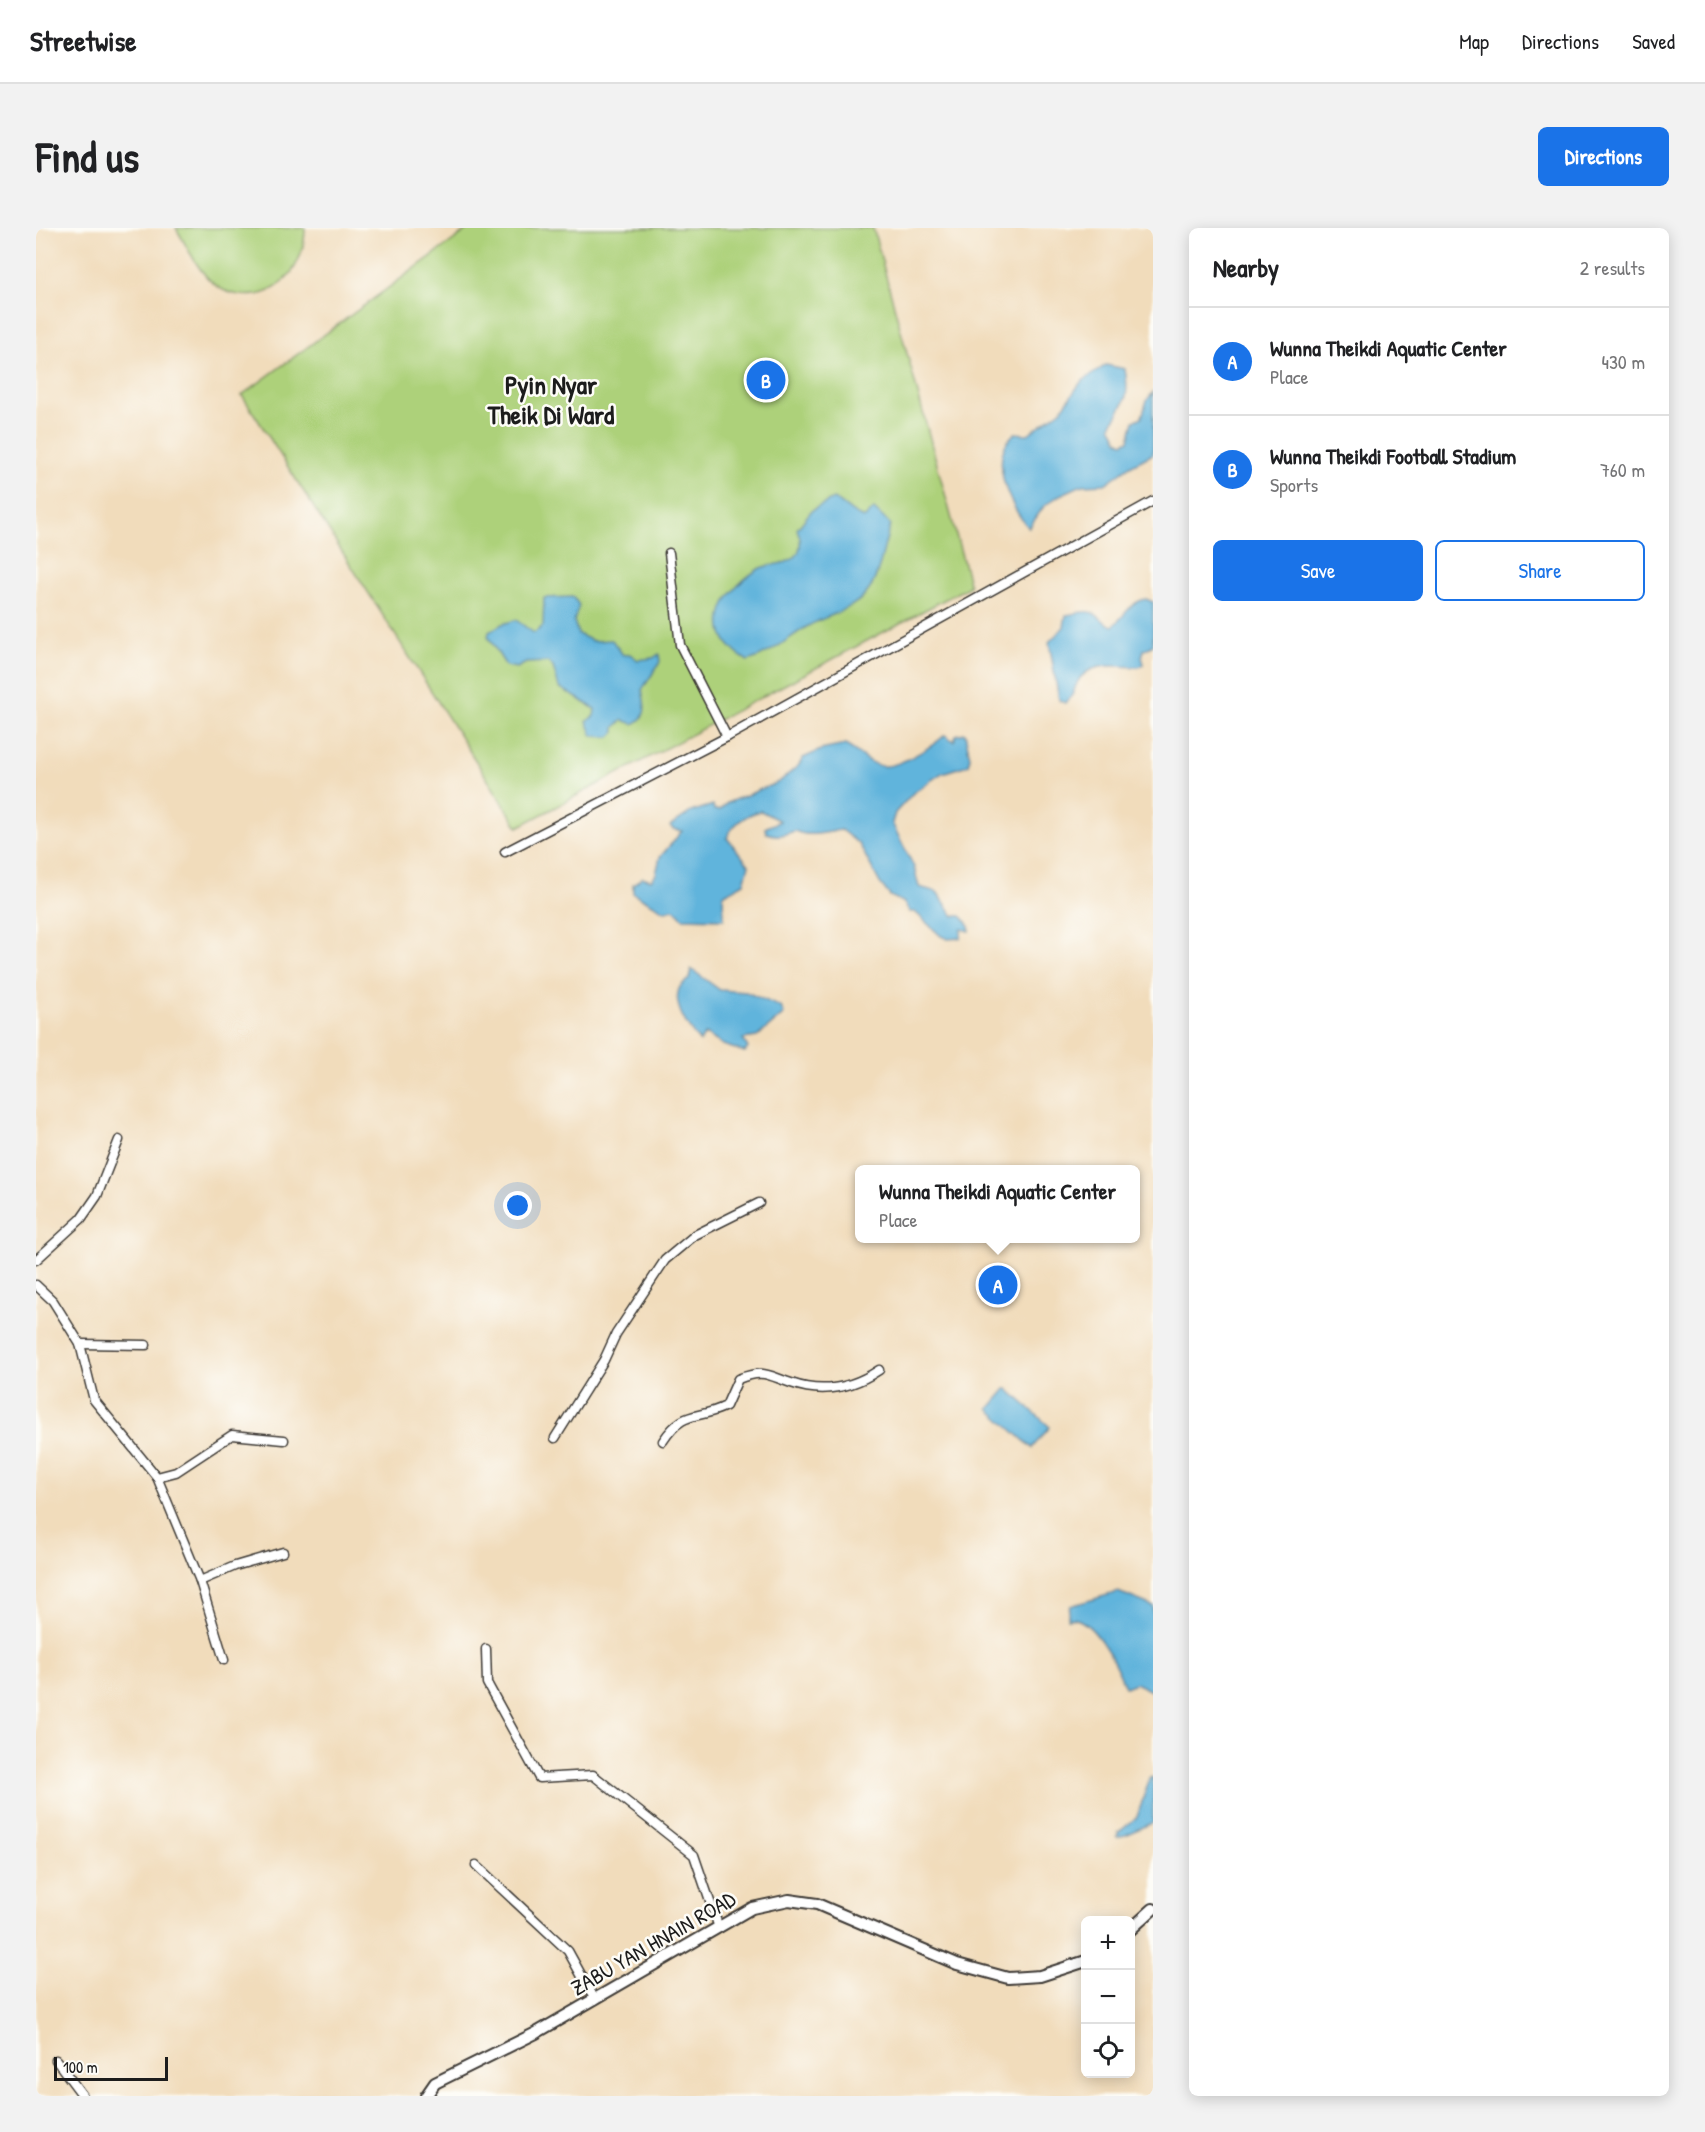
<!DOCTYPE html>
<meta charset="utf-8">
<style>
body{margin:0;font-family:"Patrick Hand",sans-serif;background:#f2f2f2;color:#202124}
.controls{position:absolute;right:18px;bottom:18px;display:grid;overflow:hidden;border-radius:9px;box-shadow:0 3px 15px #0003}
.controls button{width:54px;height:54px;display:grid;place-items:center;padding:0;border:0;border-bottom:2px solid #e0e0e0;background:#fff;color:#202124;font:30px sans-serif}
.scale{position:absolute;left:18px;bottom:15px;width:114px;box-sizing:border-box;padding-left:6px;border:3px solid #1c1c1c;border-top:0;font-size:16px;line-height:21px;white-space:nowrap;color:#1c1c1c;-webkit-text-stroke:4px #fdfcf7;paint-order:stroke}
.you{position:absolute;left:482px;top:978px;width:21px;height:21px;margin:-15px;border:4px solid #fff;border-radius:50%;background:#1a73e8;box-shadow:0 0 0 9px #1a73e833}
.badge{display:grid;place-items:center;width:39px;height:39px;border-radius:50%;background:#1a73e8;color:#fff;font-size:20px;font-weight:700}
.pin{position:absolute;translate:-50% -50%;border:3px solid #fff;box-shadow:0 2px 6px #0006}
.popup{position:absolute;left:819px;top:937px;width:285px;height:78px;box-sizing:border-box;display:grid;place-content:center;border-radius:9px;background:#fff;filter:drop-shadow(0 2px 4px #0005);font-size:20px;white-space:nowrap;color:#757577}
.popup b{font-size:22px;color:#202124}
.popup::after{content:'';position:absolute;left:50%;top:100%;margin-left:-12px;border:12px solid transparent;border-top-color:#fff}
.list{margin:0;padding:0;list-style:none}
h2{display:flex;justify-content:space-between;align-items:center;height:78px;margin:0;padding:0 24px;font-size:26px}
h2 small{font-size:20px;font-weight:400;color:#757577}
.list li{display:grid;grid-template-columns:39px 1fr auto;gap:18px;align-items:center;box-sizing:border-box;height:108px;padding:0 24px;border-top:2px solid #e0e0e0}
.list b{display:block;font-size:22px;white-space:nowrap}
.list p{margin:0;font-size:20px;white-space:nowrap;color:#757577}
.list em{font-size:20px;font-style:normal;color:#757577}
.actions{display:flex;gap:12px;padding:18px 24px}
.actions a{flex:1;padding:14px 0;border:2px solid #1a73e8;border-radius:9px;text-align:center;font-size:21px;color:#1a73e8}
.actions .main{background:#1a73e8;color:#fff}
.icon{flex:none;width:33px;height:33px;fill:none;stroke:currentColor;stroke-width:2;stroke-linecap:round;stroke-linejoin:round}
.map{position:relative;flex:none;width:1117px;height:1868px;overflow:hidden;border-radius:9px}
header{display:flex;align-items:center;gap:36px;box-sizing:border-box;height:84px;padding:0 30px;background:#fff;border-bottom:2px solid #e0e0e0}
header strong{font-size:28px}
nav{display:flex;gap:33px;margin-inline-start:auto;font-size:21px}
.intro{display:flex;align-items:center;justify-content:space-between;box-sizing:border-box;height:144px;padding:0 36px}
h1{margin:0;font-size:42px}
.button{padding:15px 27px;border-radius:9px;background:#1a73e8;color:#fff;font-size:21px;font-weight:700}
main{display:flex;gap:36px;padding:0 36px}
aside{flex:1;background:#fff;border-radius:9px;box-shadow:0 3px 15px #0003}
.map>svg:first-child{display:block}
</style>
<header>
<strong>Streetwise</strong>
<nav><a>Map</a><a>Directions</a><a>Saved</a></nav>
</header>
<div class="intro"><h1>Find us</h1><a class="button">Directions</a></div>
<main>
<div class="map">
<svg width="1117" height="1868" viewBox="0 0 1117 1868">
<rect width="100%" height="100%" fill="#fdfcf7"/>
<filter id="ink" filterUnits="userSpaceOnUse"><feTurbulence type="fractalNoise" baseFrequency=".0167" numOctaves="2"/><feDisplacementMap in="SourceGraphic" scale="12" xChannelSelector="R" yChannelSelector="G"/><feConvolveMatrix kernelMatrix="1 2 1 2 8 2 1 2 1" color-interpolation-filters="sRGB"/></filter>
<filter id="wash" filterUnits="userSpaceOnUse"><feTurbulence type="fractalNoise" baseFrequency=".008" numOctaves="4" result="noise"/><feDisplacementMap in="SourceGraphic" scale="24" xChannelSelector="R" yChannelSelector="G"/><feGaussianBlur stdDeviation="1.35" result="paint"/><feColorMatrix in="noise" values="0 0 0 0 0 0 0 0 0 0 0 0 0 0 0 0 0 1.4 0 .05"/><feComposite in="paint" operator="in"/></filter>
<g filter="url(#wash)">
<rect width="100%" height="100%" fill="#f1dcbb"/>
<g fill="#add17a" stroke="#64764b" stroke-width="1.5">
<path d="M140,0H269C269,45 233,82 187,62C165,51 152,20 140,0Z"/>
<path d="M434,0H837L934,358L482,599L206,167Z"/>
</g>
<g fill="#60b4dc" stroke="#3e687c" stroke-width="1.5">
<path d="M1070,137L1089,141C1094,170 1089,174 1075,197L1082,212L1087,215L1093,212L1098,193L1106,189L1111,172L1117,164V226L1094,238L1069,256L1046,257L1024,267L1008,278L993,300C972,277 951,229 979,205L992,206L1026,181L1045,154Z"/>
<path d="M797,271C810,276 815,287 829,290L838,281L855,297C847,316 846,340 835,359C822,381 793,386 772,398C752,410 736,426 712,433C666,406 684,366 721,342C733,334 750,339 760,328C766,320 765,309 761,301L776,282Z"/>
<path d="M537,369L543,377L538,393L542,406L557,413L576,412L587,427L594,426L602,432L617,430L623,426L624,434L606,462C609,476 613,490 597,496L587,492L579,499V504L574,509L557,508L551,493L558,488L559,481L523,459L517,439L512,434L490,435L481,440L470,438L452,409L453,404L466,396L480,392L498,405L507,398L508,370Z"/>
<path d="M1110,371L1117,374V417L1108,422L1106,429L1108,436L1103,439C1084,439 1052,432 1041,455C1037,464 1037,469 1029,475L1023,472L1013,414L1028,399L1030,387C1040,386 1051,380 1060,387C1067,391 1069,396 1077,398C1088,389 1095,373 1110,371Z"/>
<path d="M929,505L934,529L932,537L906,545L877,565L859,585L856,595L878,639L883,659L901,664L918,688H925L932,695L934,703L925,701V710L912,711L905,708L879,684H874L867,674L854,668L844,655L823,616L805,602C791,604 774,610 759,603C747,607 743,609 730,605L729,600L744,593L725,583C711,586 696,596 691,610L713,637L708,655L687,667L688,691L647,690L638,681L629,683L597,665V656L607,649L615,652L620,646L624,629L646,603L637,601L634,598L655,584L677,577L678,582H684L691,575L743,554L763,537L767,530L785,522L809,517C822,523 831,536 846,538C862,540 897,518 909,507L918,513L920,507Z"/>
<path d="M655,741L684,762L710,764L745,779L748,786L721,809L707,811L712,820L709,824L687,817L669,806L664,814C654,803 636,778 643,761C644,757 651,753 653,751Z"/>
<path d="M971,1160L1014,1199L996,1220L953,1181Z"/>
<path d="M1082,1364L1117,1378V1464L1099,1455L1089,1459C1081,1439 1056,1384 1031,1391L1034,1378Z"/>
<path d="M1117,1549V1595C1102,1599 1099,1606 1081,1609L1082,1605L1101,1589L1114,1550Z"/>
</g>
</g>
<g filter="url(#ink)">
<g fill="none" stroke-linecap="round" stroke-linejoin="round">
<defs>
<g id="minor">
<path d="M633,325L644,417L691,509"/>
<path d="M469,624L691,509L1117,273"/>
<path d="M0,1032L45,991L61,968L83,912"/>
<path d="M0,1057L17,1073L44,1116L58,1172L121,1249L164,1353L188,1432"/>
<path d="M44,1116L110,1117"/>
<path d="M519,1210L568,1132L580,1106L629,1032L659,1007L723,975"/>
<path d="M627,1213C649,1180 660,1193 690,1178L702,1151C728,1141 731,1147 755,1155C786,1166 816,1160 843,1142"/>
<path d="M121,1249L140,1244L196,1207L248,1212"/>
<path d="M164,1353L199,1338L247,1324"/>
<path d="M450,1421L451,1455L503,1550L557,1547L658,1627L683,1700"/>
<path d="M440,1637L532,1723L559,1772"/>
<path d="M20,1832L47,1868"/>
</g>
<g id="tertiary">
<path d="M1094,1702L1117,1681"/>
<path d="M390,1868L399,1855L500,1805L716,1680L753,1672L781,1676L921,1736L972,1750L1004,1748L1050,1733"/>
</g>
</defs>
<use href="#minor" stroke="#3c3934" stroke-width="11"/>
<use href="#tertiary" stroke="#3c3934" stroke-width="14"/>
<use href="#minor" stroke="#fff" stroke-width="8"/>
<use href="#tertiary" stroke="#fff" stroke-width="10"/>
</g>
</g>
<g text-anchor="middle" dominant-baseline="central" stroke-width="5" stroke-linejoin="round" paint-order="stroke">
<g font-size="22" fill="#1c1c1c" stroke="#fdfcf7">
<text transform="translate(617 1715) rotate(-30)">ZABU YAN HNAIN ROAD</text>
</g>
<g font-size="26" font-weight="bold" fill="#1c1c1c" stroke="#fdfcf7">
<text x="515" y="156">Pyin Nyar<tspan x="515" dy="30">Theik Di Ward</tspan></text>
</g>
</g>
</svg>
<div class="controls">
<button>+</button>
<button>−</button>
<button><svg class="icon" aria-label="locate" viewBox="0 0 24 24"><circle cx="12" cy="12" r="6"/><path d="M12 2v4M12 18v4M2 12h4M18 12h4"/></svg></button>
</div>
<div class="scale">100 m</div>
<div class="you"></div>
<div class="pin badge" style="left:962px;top:1057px">A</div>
<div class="popup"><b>Wunna Theikdi Aquatic Center</b>Place</div>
<div class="pin badge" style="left:730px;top:152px">B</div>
</div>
<aside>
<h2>Nearby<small>2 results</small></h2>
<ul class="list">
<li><span class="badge">A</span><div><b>Wunna Theikdi Aquatic Center</b><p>Place</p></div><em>430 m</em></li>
<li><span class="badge">B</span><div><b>Wunna Theikdi Football Stadium</b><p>Sports</p></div><em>760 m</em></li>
</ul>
<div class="actions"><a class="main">Save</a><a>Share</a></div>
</aside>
</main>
